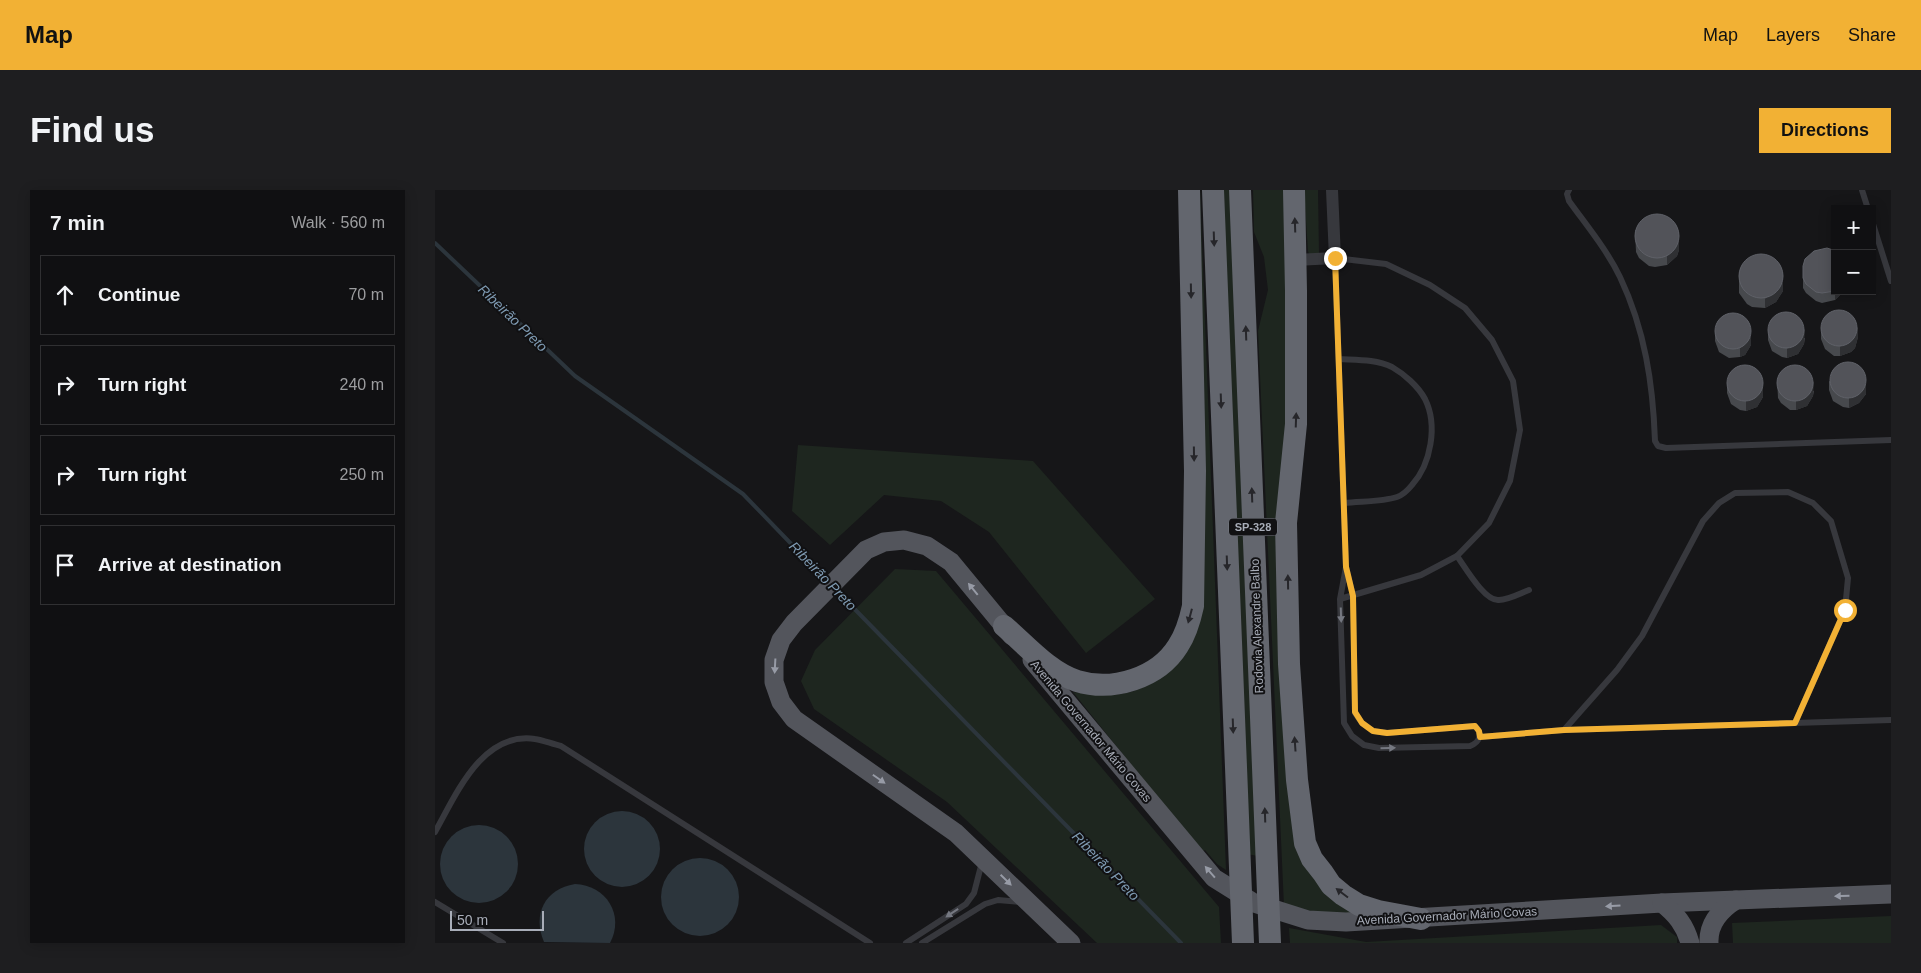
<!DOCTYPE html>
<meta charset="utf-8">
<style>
body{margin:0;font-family:Arial,sans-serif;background:#1e1e20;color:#f1f3f6}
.controls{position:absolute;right:15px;top:15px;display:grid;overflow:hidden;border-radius:0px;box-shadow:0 2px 12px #0003}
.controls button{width:45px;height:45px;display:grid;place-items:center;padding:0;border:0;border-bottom:1px solid #303032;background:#101012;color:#f1f3f6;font:25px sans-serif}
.scale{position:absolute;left:15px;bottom:12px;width:94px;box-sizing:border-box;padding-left:5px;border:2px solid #a8adb8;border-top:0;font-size:14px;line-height:18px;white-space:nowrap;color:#a8adb8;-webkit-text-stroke:4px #111113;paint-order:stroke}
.stop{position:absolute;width:15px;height:15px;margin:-11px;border:4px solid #f2b134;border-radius:50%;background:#fff}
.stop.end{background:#f2b134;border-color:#fff;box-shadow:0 1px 5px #0008}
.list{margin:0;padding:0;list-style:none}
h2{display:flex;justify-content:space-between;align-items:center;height:65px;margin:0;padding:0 20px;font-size:21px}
h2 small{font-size:16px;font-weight:400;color:#9c9d9f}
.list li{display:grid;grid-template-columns:32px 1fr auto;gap:15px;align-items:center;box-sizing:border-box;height:80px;margin:0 10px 10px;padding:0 10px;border:1px solid #303032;border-radius:0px}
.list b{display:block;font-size:19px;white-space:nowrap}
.list em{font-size:16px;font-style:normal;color:#9c9d9f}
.icon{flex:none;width:28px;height:28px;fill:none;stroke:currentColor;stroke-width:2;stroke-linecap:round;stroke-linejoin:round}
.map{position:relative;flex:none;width:1456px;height:753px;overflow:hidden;border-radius:0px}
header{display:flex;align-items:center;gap:30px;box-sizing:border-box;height:70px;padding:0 25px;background:#f2b134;color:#111}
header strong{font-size:24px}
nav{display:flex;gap:28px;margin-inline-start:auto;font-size:18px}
.intro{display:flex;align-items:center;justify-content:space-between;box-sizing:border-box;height:120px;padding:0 30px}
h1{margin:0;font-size:35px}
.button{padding:12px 22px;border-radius:0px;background:#f2b134;color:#111;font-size:18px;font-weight:700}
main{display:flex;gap:30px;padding:0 30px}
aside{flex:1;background:#101012;border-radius:0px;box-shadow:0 2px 12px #0003}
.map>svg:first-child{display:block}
</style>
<header>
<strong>Map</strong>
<nav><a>Map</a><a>Layers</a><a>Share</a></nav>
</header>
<div class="intro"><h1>Find us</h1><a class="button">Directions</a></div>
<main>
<aside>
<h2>7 min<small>Walk · 560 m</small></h2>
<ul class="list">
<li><svg class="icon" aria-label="ahead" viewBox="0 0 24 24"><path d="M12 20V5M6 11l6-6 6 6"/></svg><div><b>Continue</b></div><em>70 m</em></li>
<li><svg class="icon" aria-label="right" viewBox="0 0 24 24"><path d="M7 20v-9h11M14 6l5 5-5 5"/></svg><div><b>Turn right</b></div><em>240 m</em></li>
<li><svg class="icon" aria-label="right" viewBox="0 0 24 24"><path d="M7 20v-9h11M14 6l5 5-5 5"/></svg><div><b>Turn right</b></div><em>250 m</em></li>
<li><svg class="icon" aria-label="arrive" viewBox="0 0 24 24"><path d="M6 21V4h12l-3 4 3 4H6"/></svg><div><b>Arrive at destination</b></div></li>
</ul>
</aside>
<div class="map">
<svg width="1456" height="753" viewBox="0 0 1456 753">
<rect width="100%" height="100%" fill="#161618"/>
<g fill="#1e261f">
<path d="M762,0H765L791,680L782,674L770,660L766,662L638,502C689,509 707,505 745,470Z"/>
<path d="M786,0H798L823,666L812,664Z"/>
<path d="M818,0H850L859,640L921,725L880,722L849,716L823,141L833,100L829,67L819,42Z"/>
<path d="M869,0H883L884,65L874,64L873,61Z"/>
<path d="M363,255L598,271L720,409L651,463L554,342L506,311L449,305L395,355L357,321Z"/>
<path d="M460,379L501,381L784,717L786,753H662L512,612L379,519L366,491L380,460Z"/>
<path d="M1456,726V753H1298L1297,733Z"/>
<path d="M1226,735L1242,747V753H855L854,738L931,752Z"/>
</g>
<g fill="#2c353c">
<circle cx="187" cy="659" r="38"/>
<circle cx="44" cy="674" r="39"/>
<circle cx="265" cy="707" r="39"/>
<path d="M140,694C171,695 190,725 175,753L109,752C97,724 110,699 140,694Z"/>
</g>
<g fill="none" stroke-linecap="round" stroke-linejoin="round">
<g stroke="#2c353c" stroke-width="4">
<path d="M0,53L140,186L308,304L393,392"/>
<path d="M400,399L746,753"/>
</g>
<g stroke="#37383d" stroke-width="6">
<path d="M1134,0L1132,4L1134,11C1152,36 1172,60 1185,87C1210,140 1218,194 1220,251L1223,256L1231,258L1456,250"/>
<path d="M1427,0L1433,19"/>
<path d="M1437,31L1456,91"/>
<path d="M904,169C921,170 941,169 957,177C969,184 983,196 990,209C1003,235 996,274 977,295C973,300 968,305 962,307C947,312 925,311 909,313"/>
<path d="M1022,366C1030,377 1050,412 1064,410C1073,410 1084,404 1094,400"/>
<path d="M905,409L986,385L1022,366L1054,333L1075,291L1085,240L1078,191L1057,150L1030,118L995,95L951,74L900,68L911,377L918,406L920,523L927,533L938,541L952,543L1040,536C1048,544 1045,552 1035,556L944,558L929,555L917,546L909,533L905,409L911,377"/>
<path d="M1129,540L1182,480L1207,446L1268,331L1284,313L1300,303L1353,302L1378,313L1396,331L1413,388L1410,420L1360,533"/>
<path d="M1045,547L1129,540L1456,530"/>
<path d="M0,642C21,605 47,541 100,549C108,550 117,554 126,556L435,753"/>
<path d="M0,712L68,753"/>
<path d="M471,753L531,714L539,703L547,672"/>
<path d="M487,753L550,714L563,710L587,712"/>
</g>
<path stroke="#37383d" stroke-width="12" d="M860,70L900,68L897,0"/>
<g stroke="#53555c" stroke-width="19">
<path d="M577,446L516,372L492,356L469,350L449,352L431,360L359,433L346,450L339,470V492L346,512L359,529L521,643L636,753"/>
<path d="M597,470L779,688L819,713L873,730L911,732L1227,713L1456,704"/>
<path d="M1227,713C1241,724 1250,735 1255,753"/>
<path d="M1274,753C1273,733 1285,720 1301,710"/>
</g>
<g stroke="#63666e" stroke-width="22">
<path d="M778,0L808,753"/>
<path d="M805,0L835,753"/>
<path d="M859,0L861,101V234L851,333L854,474L862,590L870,653L877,669L888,683L896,695L908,705L924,715L943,721L986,729"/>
<path d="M569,436C591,455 614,482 642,491C678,502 723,488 743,456C751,444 755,430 758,416L760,281L754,0"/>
</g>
</g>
<g fill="#47494d">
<path d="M1200,40L1244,60L1242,66L1232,75L1220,77L1214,76L1204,68L1201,62Z"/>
<path d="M1368,76L1400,101H1409L1400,110L1387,113L1381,111L1371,103L1368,98Z"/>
<path d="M1304,81L1348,101L1341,112L1330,118L1317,117L1312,114L1304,103Z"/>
<path d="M1386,139L1423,147L1420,158L1416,162L1405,166H1399L1390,159L1386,149Z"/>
<path d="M1333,141L1370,148L1369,154L1363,164L1352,168L1347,167L1337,161L1333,150Z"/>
<path d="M1280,142L1316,155L1310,165L1305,167L1294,168L1284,162L1280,151Z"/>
<path d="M1342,188L1379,201L1378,206L1372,216L1361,220H1355L1346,213L1343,208Z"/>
<path d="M1394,191L1431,204L1424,213L1414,218L1408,217L1398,211L1394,200Z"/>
<path d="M1292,194L1328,201V207L1322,217L1311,221L1305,220L1296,214L1292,203Z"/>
</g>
<g fill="#2f3033">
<path d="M1244,51V60L1242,66L1232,75V66Z"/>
<path d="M1348,92V101L1341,112L1330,118V109Z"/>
<path d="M1400,101H1409L1400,110Z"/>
<path d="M1423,137V147L1420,158L1416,162L1405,166V157Z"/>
<path d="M1370,139L1369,154L1363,164L1352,168V159Z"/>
<path d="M1316,146V155L1310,165L1305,167V158Z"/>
<path d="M1379,191L1378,206L1372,216L1361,220V211Z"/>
<path d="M1328,192V207L1322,217L1311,221V211Z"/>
<path d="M1431,194V204L1424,213L1414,218V208Z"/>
</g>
<g fill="#525359" stroke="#5f6168">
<circle cx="1222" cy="46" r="22"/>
<path d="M1392,58L1398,60L1400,61V101L1387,103L1381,102L1371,94L1368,88V76L1370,69L1379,61Z"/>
<circle cx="1326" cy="86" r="22"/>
<circle cx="1404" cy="138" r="18"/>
<circle cx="1351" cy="140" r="18"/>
<circle cx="1298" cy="141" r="18"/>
<circle cx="1413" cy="190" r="18"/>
<circle cx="1360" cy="193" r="18"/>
<circle cx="1310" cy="193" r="18"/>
</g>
<defs><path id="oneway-solid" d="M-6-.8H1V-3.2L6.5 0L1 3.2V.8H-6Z" transform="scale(1.25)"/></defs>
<g fill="#26262a">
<use href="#oneway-solid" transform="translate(860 35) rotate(-92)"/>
<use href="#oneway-solid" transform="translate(779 49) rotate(88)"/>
<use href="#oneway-solid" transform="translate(756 101) rotate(89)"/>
<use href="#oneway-solid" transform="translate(811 143) rotate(-92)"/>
<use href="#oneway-solid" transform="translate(786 211) rotate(88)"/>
<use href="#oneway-solid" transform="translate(861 230) rotate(-88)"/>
<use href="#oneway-solid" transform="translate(759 264) rotate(89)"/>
<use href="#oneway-solid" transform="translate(817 305) rotate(-92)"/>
<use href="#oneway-solid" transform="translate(792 373) rotate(88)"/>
<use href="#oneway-solid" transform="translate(853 392) rotate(-91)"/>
<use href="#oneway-solid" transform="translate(755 426) rotate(105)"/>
<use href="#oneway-solid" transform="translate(798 536) rotate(88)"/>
<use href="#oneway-solid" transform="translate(860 554) rotate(-94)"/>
<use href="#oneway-solid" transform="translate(830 625) rotate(-92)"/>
<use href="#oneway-solid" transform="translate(907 703) rotate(-143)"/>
</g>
<g fill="#979ba6">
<use href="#oneway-solid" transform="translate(538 399) rotate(-129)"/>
<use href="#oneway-solid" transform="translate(340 476) rotate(93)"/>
<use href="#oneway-solid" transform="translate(444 589) rotate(35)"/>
<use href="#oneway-solid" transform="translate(775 682) rotate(-131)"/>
<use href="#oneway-solid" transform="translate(571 690) rotate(44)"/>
<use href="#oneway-solid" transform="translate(1407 706) rotate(178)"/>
<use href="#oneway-solid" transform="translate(1178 716) rotate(176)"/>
</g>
<g fill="#757881">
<use href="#oneway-solid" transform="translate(906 425) rotate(88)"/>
<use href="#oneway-solid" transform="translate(953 558) rotate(-2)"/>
<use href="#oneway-solid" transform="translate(517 723) rotate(146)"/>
</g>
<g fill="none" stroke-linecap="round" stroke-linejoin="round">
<path stroke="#f2b134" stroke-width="6" d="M900,68L911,377L918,406L920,522L927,533L938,541L952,543L1040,536L1044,541L1045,547L1129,540L1360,533L1410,420"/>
</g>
<g text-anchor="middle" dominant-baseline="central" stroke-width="4" stroke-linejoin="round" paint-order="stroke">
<rect fill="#111113" stroke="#7b7e86" stroke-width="1" x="794" y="328.5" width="48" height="17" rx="4"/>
<g font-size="11" font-weight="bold" fill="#a8adb8">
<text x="818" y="337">SP-328</text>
</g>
<g font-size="12" fill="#a8adb8" stroke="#111113">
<text transform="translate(822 436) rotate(-92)">Rodovia Alexandre Balbo</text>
<text transform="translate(656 541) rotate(50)">Avenida Governador Mário Covas</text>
<text transform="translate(1012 726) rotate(-3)">Avenida Governador Mário Covas</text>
</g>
<g font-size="14" font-style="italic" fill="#7f9bb3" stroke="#111113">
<text transform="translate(78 128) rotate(44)">Ribeirão Preto</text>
<text transform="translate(388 386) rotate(46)">Ribeirão Preto</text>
<text transform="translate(671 676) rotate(46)">Ribeirão Preto</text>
</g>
</g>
</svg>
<div class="controls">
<button>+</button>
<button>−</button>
</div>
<div class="scale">50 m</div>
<div class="stop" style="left:1410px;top:420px"></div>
<div class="stop end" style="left:900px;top:68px"></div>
</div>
</main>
